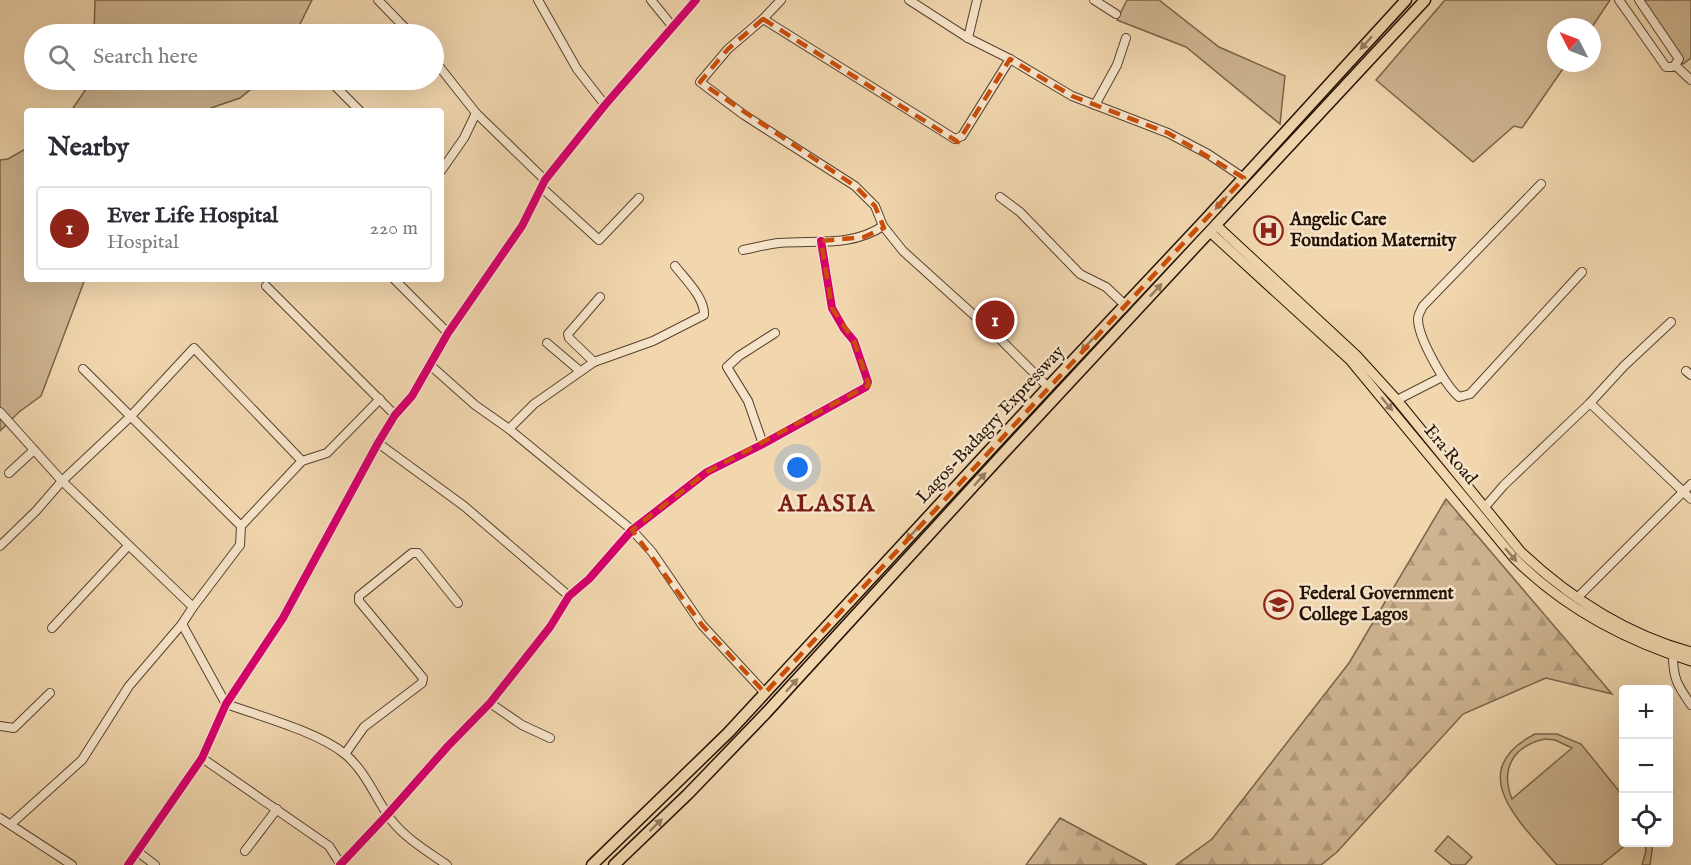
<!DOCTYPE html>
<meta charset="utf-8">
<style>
body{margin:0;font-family:"IM FELL English",serif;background:#f7f7f7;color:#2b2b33}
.controls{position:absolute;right:18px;bottom:18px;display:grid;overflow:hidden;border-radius:6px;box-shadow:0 6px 24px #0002}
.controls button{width:54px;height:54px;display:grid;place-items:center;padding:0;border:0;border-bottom:2px solid #e1e1e2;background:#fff;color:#2b2b33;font:30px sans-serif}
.compass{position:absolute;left:1547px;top:18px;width:54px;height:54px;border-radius:50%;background:#fff;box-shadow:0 6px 24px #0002;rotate:312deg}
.you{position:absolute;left:798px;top:468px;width:21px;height:21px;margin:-15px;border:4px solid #fff;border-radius:50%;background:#1a73e8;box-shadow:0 0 0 9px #1a73e833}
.badge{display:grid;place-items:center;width:39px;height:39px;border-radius:50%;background:#8f2418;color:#fff;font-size:20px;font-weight:700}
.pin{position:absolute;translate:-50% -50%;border:3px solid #fff;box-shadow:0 2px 6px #0006}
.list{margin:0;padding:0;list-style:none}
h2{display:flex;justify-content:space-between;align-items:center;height:78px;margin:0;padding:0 24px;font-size:26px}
h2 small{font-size:20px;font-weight:400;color:#7c7c81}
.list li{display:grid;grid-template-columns:39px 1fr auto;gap:18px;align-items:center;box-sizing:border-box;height:84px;margin:0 12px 12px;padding:0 12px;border:2px solid #e1e1e2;border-radius:6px}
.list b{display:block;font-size:22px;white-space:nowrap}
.list p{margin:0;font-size:20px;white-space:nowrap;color:#7c7c81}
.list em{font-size:20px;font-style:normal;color:#7c7c81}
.icon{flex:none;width:33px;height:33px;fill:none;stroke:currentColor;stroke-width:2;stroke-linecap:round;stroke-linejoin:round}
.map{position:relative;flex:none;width:1691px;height:865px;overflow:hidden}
.search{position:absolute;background:#fff;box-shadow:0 6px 24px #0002;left:24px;top:24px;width:420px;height:66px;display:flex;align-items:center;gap:15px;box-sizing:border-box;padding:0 21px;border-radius:33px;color:#7c7c81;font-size:22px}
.panel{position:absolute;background:#fff;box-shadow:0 6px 24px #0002;left:24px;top:108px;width:420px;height:174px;border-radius:6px}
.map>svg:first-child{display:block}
</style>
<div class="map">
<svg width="1691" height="865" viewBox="0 0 1691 865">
<defs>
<pattern id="forest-firs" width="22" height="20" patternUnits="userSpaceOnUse" patternTransform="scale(1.5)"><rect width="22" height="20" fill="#ceb591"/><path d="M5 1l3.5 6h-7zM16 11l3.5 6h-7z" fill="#b19b7b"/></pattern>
</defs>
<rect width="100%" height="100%" fill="#f1d6ae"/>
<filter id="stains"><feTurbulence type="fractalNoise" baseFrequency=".00333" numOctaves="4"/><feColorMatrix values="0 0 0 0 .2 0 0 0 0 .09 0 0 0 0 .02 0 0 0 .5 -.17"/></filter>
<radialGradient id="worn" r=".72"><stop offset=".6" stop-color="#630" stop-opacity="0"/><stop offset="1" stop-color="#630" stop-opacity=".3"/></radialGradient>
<g fill="#ceb591" stroke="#79644a" stroke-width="1.5" fill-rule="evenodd">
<path d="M95,0H312L295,34H94Z"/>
<path d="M1127,0H1159L1219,47L1285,76L1280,124L1186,47L1117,20Z"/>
<path d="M1445,0H1610L1592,27H1556V63H1567L1522,128L1514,126L1473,162L1376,80Z"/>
<path d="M1639,0H1691V58L1683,64Z"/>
<path d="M92,80H262L240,98L211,108L209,111H71Z"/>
<path d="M27,148V279H85L41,396L19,412L0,431V160L8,159Z"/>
<path d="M1535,734H1557L1581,744L1623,796L1624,842L1628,843L1601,865H1557C1523,825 1461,772 1535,734ZM1545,739L1555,740L1572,748L1512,799C1500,769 1513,746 1545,739Z"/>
<path d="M1448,836L1472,857L1465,865H1452L1435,851Z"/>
<path d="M1645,843H1653L1650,865H1642L1646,851Z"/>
</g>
<g fill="url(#forest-firs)" stroke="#79644a" stroke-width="1.5">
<path d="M1446,499L1612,694L1546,678L1463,714L1337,852L1321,865H1176L1212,839L1349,663Z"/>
<path d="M1060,818L1147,865H1026Z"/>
</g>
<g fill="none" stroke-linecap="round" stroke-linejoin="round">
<defs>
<g id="minor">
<path d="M378,0L411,34"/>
<path d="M538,0L577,69L605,105"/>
<path d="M651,0L673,27"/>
<path d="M781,0L763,19L728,49L700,82L744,115L855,186L875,206L883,226L903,251L996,335L1048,387"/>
<path d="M909,0L968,38L1010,59L1072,96L1168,133L1208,154L1244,178"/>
<path d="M1094,0L1116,14"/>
<path d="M1619,0L1666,67H1672L1675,65"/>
<path d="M1639,0L1679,59L1675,65"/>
<path d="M763,19L955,139L962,136L1010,59"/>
<path d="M968,38L977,0"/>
<path d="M434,60L476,113L545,180"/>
<path d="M1675,65L1691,80"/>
<path d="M329,80L360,111"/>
<path d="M1095,105L1117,65L1126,38"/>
<path d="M441,171L464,138L476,113"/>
<path d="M1541,184L1423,306C1421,310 1418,315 1418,319C1418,338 1445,385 1459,397L1470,394L1582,272"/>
<path d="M541,187L599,240L639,198"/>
<path d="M1000,197L1020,212L1080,274L1106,287L1125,305"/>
<path d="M743,250C755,248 767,244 779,243C815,240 852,247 883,226"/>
<path d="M394,279L448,333"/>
<path d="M266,286L395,415"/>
<path d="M547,343L580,371"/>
<path d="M594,362L569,338L568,334L600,297"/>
<path d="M430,365L475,405L509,429L632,530L652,552L702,625L765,693"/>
<path d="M83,369L241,526"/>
<path d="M1686,371L1691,375"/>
<path d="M1397,400L1442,377"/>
<path d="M1590,403L1691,499"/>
<path d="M0,412L62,481L193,607"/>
<path d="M509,429L534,404L594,362L653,341L704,315C705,298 685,279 675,266"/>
<path d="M378,443L464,506L569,596"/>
<path d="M763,444L748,401L727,367L739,356L775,333"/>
<path d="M9,473L34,450"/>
<path d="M1485,507L1504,485L1590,403L1624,366L1671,322"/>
<path d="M0,546L36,511L62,481L130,417L194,348L302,461"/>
<path d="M1577,598L1691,484"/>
<path d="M182,624L226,704C260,716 318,732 345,754C364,770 374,794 387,814C401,836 427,851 447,865"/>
<path d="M52,628L128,546"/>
<path d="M1673,656C1673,679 1678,686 1691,705"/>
<path d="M490,703L522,725L550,738"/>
<path d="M0,726L14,728L50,693"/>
<path d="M345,754L364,727L422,683L423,678L359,601V596L412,553H418L458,603"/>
<path d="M202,758L329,846L341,865"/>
<path d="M0,818L72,865"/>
<path d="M11,824L82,760L129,686L182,624L193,607L240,545L241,526L302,461L327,453L380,399"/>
<path d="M245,851L277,809"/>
<path d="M138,852L155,865"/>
<path d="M128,865L202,758L226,704L283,618L378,443L395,415L412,396L448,333L522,226L545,180L605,105L696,0"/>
<path d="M340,865L387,815L448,746L490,703L550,627L569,596L589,579L632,530L707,472L763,444L866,387L868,382L854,341L844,329L832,308L821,241"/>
</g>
<g id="major">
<path d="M1216,225L1356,355L1397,400L1521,552C1570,598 1625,634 1691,652"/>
<path d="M1210,232L1350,360L1514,558C1564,608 1624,640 1691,661"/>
</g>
<g id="highway">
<path d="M592,865L728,733L1048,387L1205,220L1406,0"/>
<path d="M614,865L688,794L766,713L1001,456L1425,0"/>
</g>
</defs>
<use href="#minor" stroke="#57432e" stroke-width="10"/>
<use href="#major" stroke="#241204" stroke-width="11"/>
<use href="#highway" stroke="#241204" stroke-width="13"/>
<use href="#minor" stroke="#f6e4ca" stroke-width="8"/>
<use href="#major" stroke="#f1d6ae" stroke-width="9"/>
<use href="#highway" stroke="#f1d6ae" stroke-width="10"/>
<defs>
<g id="cycleway">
<path d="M128,865L202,758L226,704L283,618L378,443L395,415L412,396L448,333L522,226L545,180L605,105L696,0"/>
<path d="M340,865L387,815L448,746L490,703L550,627L569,596L589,579L632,530L707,472L763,444L866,387L868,382L854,341L844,329L832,308L821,241"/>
</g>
</defs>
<use href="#cycleway" stroke="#f6e4ca" stroke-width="11"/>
<use href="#cycleway" stroke="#d6006c" stroke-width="8"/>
</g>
<defs><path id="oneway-solid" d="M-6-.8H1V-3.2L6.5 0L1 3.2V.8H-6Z" transform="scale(1.5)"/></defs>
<g fill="#957e62">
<use href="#oneway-solid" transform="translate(1366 43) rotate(132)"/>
<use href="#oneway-solid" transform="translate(1221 203) rotate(132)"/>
<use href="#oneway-solid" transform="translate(1156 290) rotate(-47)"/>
<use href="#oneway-solid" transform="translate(1087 345) rotate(133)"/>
<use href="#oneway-solid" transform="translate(1387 404) rotate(50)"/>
<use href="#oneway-solid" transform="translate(980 479) rotate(-48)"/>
<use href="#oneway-solid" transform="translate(912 534) rotate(133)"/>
<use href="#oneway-solid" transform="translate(1511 555) rotate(49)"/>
<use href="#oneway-solid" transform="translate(792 685) rotate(-48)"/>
<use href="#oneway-solid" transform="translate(656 825) rotate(-44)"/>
</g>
<path fill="none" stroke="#cb4e0b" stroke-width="4.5" stroke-dasharray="12 8" stroke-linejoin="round" d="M763,19L958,142L1010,59L1072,96L1168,133L1244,178L765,693L702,625L632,530L707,472L869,385L854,341L832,308L821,241L864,237L884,228L875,206L855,186L700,82L728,49Z"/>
<defs>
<symbol id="hospital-ring" viewBox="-11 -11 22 22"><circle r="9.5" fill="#f6e4ca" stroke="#8f2418" stroke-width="1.5"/><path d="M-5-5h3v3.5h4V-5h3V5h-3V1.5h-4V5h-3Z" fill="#8f2418"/></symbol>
<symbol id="school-ring" viewBox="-11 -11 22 22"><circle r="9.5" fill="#f6e4ca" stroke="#8f2418" stroke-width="1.5"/><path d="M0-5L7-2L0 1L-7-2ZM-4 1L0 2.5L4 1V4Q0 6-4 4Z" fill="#8f2418"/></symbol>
</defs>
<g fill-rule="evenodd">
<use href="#hospital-ring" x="1252" y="214" width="33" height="33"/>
<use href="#school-ring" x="1262" y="588" width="33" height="33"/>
</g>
<g text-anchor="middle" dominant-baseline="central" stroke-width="5" stroke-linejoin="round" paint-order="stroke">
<g font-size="18" font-weight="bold" fill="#241204" stroke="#f6e4ca" text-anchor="start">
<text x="1290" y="220">Angelic Care<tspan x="1290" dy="21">Foundation Maternity</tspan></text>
<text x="1299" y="594">Federal Government<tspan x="1299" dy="21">College Lagos</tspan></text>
</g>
<g font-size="18" fill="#241204" stroke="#f6e4ca">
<text transform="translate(991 425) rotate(-47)">Lagos-Badagry Expressway</text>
<text transform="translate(1450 455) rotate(50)">Era Road</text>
</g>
<g font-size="24" font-weight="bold" letter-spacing="1.5" fill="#7a1f14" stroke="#f6e4ca">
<text x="827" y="504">ALASIA</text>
</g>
</g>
<rect width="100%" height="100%" filter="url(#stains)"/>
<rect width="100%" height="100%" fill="url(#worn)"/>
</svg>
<div class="controls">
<button>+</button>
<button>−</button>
<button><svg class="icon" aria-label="locate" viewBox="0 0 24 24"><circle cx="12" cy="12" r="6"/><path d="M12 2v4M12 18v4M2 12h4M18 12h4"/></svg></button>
</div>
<svg class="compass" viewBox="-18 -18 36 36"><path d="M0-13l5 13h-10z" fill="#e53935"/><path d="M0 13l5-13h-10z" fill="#7c7c81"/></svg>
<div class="you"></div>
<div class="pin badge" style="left:995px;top:320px">1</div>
<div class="search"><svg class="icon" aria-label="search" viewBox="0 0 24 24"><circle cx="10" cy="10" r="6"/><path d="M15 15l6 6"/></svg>Search here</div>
<section class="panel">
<h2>Nearby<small></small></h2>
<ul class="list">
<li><span class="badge">1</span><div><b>Ever Life Hospital</b><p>Hospital</p></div><em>220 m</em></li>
</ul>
</section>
</div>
